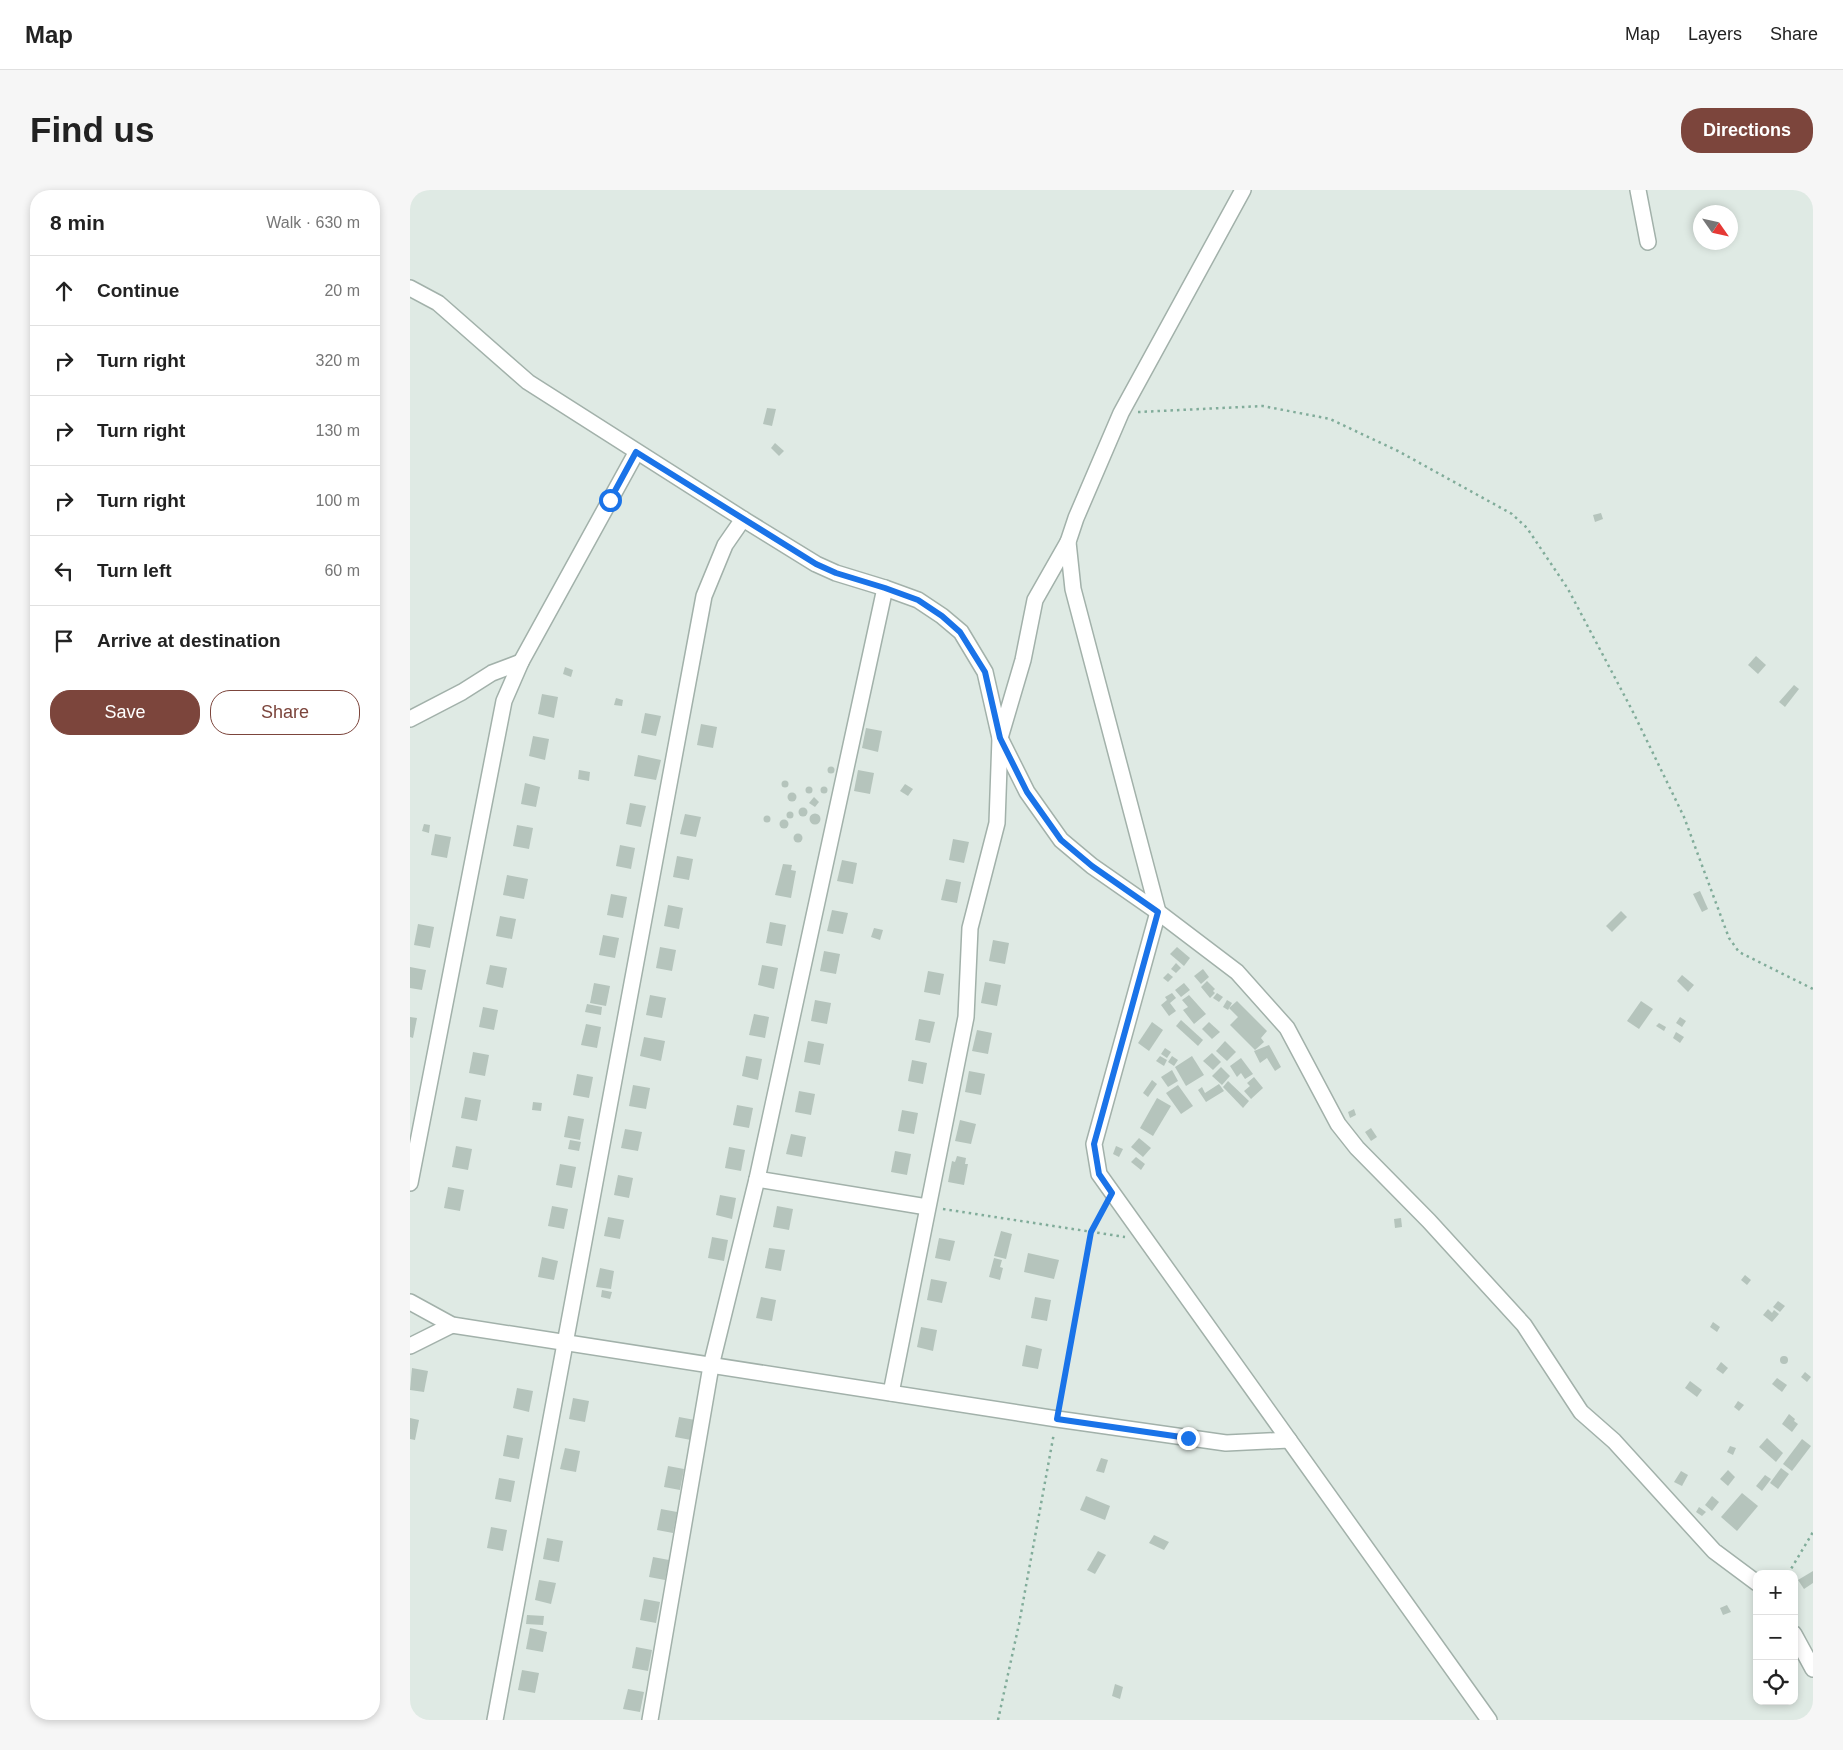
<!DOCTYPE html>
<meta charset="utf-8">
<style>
body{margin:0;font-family:Arial,sans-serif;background:#f6f6f6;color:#222}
.controls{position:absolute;right:15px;bottom:15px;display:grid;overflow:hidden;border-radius:10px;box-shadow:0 2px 8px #0003}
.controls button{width:45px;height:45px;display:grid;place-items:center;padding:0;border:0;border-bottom:1px solid #e0e0e0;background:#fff;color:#222;font:25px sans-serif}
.compass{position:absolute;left:1283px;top:15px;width:45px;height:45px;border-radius:50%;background:#fff;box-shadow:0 2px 8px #0003;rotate:124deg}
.stop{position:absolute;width:15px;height:15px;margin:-11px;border:4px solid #1a73e8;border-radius:50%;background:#fff}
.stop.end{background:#1a73e8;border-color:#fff;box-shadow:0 1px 5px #0008}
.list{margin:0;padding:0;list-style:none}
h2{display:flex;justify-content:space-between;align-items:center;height:65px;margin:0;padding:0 20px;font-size:21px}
h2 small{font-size:16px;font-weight:400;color:#767676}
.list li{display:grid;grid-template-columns:32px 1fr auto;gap:15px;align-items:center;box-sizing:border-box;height:70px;padding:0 20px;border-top:1px solid #e0e0e0}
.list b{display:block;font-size:19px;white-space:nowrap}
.list em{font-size:16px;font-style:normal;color:#767676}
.actions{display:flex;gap:10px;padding:15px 20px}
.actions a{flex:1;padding:11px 0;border:1px solid #7c453c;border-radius:20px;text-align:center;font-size:18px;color:#7c453c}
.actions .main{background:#7c453c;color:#fff}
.icon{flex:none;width:28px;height:28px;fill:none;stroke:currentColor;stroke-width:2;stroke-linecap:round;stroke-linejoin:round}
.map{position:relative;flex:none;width:1403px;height:1530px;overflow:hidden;border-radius:20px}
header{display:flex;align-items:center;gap:30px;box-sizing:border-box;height:70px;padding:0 25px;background:#fff;border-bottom:1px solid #e0e0e0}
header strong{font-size:24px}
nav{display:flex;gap:28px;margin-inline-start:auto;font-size:18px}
.intro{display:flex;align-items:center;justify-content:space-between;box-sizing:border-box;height:120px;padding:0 30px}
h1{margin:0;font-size:35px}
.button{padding:12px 22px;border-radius:20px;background:#7c453c;color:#fff;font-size:18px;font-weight:700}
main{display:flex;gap:30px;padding:0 30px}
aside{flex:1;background:#fff;border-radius:20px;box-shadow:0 2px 8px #0003}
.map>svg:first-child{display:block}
</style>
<header>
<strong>Map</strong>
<nav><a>Map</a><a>Layers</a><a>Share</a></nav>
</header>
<div class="intro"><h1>Find us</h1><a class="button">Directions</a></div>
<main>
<aside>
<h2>8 min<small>Walk · 630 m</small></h2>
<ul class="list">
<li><svg class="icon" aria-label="ahead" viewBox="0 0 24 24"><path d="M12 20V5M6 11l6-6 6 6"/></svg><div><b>Continue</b></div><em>20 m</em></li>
<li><svg class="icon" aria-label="right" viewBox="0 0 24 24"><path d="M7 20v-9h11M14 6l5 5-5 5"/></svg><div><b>Turn right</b></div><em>320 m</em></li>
<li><svg class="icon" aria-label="right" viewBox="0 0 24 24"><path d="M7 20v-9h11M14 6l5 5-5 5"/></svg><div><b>Turn right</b></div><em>130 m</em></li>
<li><svg class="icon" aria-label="right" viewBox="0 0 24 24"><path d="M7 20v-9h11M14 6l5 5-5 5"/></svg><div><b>Turn right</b></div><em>100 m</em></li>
<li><svg class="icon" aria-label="left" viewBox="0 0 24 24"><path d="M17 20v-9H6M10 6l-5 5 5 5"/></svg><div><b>Turn left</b></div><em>60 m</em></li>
<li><svg class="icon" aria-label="arrive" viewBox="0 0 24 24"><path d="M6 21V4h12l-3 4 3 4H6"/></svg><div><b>Arrive at destination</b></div></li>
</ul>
<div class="actions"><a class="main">Save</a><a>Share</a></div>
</aside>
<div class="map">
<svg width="1403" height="1530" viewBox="0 0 1403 1530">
<rect width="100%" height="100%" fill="#dfeae4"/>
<g fill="#b5c4bc">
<path d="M357,218L366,219L362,236L353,234Z"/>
<path d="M365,253L374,261L369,266L361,258Z"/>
<path d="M1191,323L1193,329L1185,332L1183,325Z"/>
<path d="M1346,466L1356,475L1348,484L1338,475Z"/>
<path d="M155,477L163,480L161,487L153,484Z"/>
<path d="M1384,495L1389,499L1375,517L1369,512Z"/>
<path d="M132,504L148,507L144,528L128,524Z"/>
<path d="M206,508L213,510L212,516L204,515Z"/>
<path d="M235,523L251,526L246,546L231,543Z"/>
<path d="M291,534L307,537L303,558L287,555Z"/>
<path d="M456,538L472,541L468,562L452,558Z"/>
<path d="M123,546L139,549L135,570L119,566Z"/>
<path d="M228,565L251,570L246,590L224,586Z"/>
<circle cx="421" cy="580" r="3.5"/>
<path d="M169,580L180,582L179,591L168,589Z"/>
<path d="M448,580L464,583L460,604L444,601Z"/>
<circle cx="375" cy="594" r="3.5"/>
<path d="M115,593L130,597L126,617L111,614Z"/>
<path d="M495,594L503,599L498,606L490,601Z"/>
<circle cx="414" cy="600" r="3.5"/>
<circle cx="399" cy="600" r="3.5"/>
<circle cx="382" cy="607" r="4.5"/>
<path d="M404,607L409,612L405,617L399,613Z"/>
<path d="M220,613L236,616L231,637L216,634Z"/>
<circle cx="393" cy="622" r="4.5"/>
<circle cx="380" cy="625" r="3.5"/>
<circle cx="405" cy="629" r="5.5"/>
<path d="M275,624L291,627L286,647L270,644Z"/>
<circle cx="357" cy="629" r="3.5"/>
<circle cx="374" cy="634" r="4.5"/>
<path d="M14,634L20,635L19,643L12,641Z"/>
<path d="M107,635L123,638L119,659L103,656Z"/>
<circle cx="388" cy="648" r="4.5"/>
<path d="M25,644L41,647L37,668L21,665Z"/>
<path d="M543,649L559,652L554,673L539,670Z"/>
<path d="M210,655L225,658L221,679L206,676Z"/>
<path d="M267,666L283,669L279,690L263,687Z"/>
<path d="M432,670L447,673L443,694L427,691Z"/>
<path d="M373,674L382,675L381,680L386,681L381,708L365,705Z"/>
<path d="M97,685L118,689L114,709L93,705Z"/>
<path d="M536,689L551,692L547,713L531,710Z"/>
<path d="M1290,701L1298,719L1292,722L1283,704Z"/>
<path d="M201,704L217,707L213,728L197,725Z"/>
<path d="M258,715L273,718L269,739L254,736Z"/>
<path d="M422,720L438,723L433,744L417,741Z"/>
<path d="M1211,721L1217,727L1202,742L1196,736Z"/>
<path d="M90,726L106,729L102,749L86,746Z"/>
<path d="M360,732L376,735L372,756L356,753Z"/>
<path d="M8,734L24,737L20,758L4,755Z"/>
<path d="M464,738L473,740L470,750L461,747Z"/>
<path d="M193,745L209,748L205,768L189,765Z"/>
<path d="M583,750L599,753L595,774L579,771Z"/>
<path d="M250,757L266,760L262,781L246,778Z"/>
<path d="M767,757L780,768L774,776L760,764Z"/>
<path d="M414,761L430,764L426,784L410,781Z"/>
<path d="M766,773L771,778L766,783L761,779Z"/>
<path d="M80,775L97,778L93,798L76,794Z"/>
<path d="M352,775L368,778L364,799L348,795Z"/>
<path d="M0,777L16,780L12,800L0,798Z"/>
<path d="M793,779L799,787L791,794L784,786Z"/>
<path d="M518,781L534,784L530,805L514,802Z"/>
<path d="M758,783L763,787L758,792L753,788Z"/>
<path d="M1272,785L1284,795L1278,802L1267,791Z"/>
<path d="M797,791L805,799L803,801L805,803L800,808L791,797Z"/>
<path d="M575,792L591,795L587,816L571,813Z"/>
<path d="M184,793L200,796L196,816L180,813Z"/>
<path d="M774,793L780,800L771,807L765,800Z"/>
<path d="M762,803L766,808L760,813L766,821L759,826L751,815L757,810L755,807Z"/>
<path d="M807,803L813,807L809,812L803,808Z"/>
<path d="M240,805L256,808L252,828L236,825Z"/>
<path d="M779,805L796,824L784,834L773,820L778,817L772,810Z"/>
<path d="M405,810L421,813L417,834L401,831Z"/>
<path d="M817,810L822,813L818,820L813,817Z"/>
<path d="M827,811L857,841L851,848L854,852L845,860L820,835L828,827L819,818Z"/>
<path d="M1231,811L1243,819L1229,839L1217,831Z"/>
<path d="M177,814L192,817L191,825L175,822Z"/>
<path d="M73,817L88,820L84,840L69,837Z"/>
<path d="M344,824L359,827L355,848L339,845Z"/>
<path d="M0,827L7,828L3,848L0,847Z"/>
<path d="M1270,827L1276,831L1272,837L1266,833Z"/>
<path d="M509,829L525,832L520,853L505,850Z"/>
<path d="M771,830L793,850L788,856L766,836Z"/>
<path d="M742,832L753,840L739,861L728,853Z"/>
<path d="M799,832L810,842L802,849L792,839Z"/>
<path d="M1249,833L1256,837L1254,841L1246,836Z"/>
<path d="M176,834L191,837L187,858L171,855Z"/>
<path d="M567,840L582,843L578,864L562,861Z"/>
<path d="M1266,842L1274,847L1270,853L1263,848Z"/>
<path d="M234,847L255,851L251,871L230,866Z"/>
<path d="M398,851L414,854L410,875L394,872Z"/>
<path d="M815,851L826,862L817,871L806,861Z"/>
<path d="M859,855L871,877L865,881L857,868L850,873L844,861Z"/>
<path d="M755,858L761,862L757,868L751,864Z"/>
<path d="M63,862L79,865L75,886L59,883Z"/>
<path d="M802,863L811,872L803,880L793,871Z"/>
<path d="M336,866L352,869L348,890L332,886Z"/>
<path d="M750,866L757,870L754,876L746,871Z"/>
<path d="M762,866L768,870L764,876L758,872Z"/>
<path d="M782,866L794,885L776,896L765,877Z"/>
<path d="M831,868L843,884L835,889L831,883L827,887L820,876Z"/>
<path d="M502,870L517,873L513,894L498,891Z"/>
<path d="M811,877L820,886L812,895L802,886Z"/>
<path d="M762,880L768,891L758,897L751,887Z"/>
<path d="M559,881L575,884L571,905L555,902Z"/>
<path d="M167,884L183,887L179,908L163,905Z"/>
<path d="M844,887L853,898L841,909L834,901L840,896L837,893Z"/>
<path d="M742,890L747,894L738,907L733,903Z"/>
<path d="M818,891L839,911L833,918L813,897Z"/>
<path d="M809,894L814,901L796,912L788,900L792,897L795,903Z"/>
<path d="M223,895L240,898L236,919L219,916Z"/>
<path d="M768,895L783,916L771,924L756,903Z"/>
<path d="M389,901L405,904L401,925L385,922Z"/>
<path d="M55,907L71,910L67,931L51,928Z"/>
<path d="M747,908L761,916L743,946L730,938Z"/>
<path d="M123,912L132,913L131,921L122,920Z"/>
<path d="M327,915L343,918L339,938L323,935Z"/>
<path d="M944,919L946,925L940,928L938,922Z"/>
<path d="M492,920L508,923L504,944L488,941Z"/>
<path d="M158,926L174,929L170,950L154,947Z"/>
<path d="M550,930L566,934L561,954L545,951Z"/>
<path d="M961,938L967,947L961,951L955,942Z"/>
<path d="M215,939L232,942L228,961L211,958Z"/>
<path d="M381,944L396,947L392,967L376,964Z"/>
<path d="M729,948L741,958L733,967L721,957Z"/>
<path d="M160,950L171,952L169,961L158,959Z"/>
<path d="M46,956L62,959L58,980L42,977Z"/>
<path d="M706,956L713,959L709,967L703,964Z"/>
<path d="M319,957L335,960L331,981L315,978Z"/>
<path d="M485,961L501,964L497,985L481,982Z"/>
<path d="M547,966L556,968L555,974H558L554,995L538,992L542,971L545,972Z"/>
<path d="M726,967L735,974L731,980L721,972Z"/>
<path d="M150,974L166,977L162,998L146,995Z"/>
<path d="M208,985L223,988L219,1008L204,1005Z"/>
<path d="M38,997L54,1000L50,1021L34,1018Z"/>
<path d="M310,1005L326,1008L322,1029L306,1025Z"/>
<path d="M142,1016L158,1019L154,1039L138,1036Z"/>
<path d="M367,1016L383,1019L379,1040L363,1037Z"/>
<path d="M198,1027L214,1030L210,1049L194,1046Z"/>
<path d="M991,1028L992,1037L985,1038L984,1029Z"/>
<path d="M591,1041L602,1044L596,1069L584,1066Z"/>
<path d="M302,1047L318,1050L314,1071L298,1068Z"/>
<path d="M529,1048L545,1051L540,1071L525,1068Z"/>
<path d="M359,1058L375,1060L371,1081L355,1078Z"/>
<path d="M618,1063L649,1070L644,1089L614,1082Z"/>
<path d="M132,1067L148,1071L144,1090L128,1087Z"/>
<path d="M584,1068L592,1070L590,1077L593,1078L590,1090L579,1087Z"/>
<path d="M190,1078L204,1081L201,1099L186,1097Z"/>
<path d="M1335,1085L1341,1090L1337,1095L1331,1090Z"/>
<path d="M521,1089L537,1092L532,1113L517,1110Z"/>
<path d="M192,1100L202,1102L200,1109L191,1107Z"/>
<path d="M351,1107L366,1110L362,1131L346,1128Z"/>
<path d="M625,1107L641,1110L637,1131L621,1128Z"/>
<path d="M1368,1111L1375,1116L1370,1122L1363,1117Z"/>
<path d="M1358,1119L1362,1123L1364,1120L1369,1124L1362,1132L1353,1125Z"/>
<path d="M1303,1132L1310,1137L1307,1142L1300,1137Z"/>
<path d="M511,1137L527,1140L523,1161L507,1157Z"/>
<path d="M616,1155L632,1159L628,1179L612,1176Z"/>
<circle cx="1374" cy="1170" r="4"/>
<path d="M1311,1172L1318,1178L1313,1184L1306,1179Z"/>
<path d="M2,1178L18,1181L14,1202L0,1200Z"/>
<path d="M1395,1182L1401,1187L1397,1192L1391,1187Z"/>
<path d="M1367,1188L1377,1195L1372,1202L1362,1194Z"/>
<path d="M1280,1191L1292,1200L1287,1207L1275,1198Z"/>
<path d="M107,1198L123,1201L119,1222L103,1218Z"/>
<path d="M163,1208L179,1211L175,1232L159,1229Z"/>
<path d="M1328,1211L1334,1215L1329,1221L1324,1217Z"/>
<path d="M1379,1224L1385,1229L1384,1231L1388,1234L1382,1242L1372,1234Z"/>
<path d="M269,1227L285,1230L281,1250L265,1247Z"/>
<path d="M0,1228L9,1230L5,1250L0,1249Z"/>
<path d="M97,1245L113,1248L109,1269L93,1266Z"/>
<path d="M1357,1248L1373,1263L1366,1272L1349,1257Z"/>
<path d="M1392,1249L1401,1256L1382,1281L1373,1274Z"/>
<path d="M1320,1256L1326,1258L1323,1265L1317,1262Z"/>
<path d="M155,1258L170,1261L166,1282L150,1279Z"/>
<path d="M691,1268L698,1270L694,1283L686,1281Z"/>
<path d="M258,1276L274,1279L270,1300L254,1297Z"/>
<path d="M1371,1278L1379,1284L1368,1299L1360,1293Z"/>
<path d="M1318,1280L1325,1287L1318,1296L1310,1289Z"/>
<path d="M1271,1281L1278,1285L1272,1296L1264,1292Z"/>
<path d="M1355,1285L1361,1289L1352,1301L1346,1296Z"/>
<path d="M89,1288L105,1291L101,1312L85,1309Z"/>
<path d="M1332,1303L1348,1316L1327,1341L1311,1327Z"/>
<path d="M676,1306L700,1316L695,1330L670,1320Z"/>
<path d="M1302,1306L1309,1312L1302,1321L1295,1315Z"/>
<path d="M1289,1317L1296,1322L1292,1326L1286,1322Z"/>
<path d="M251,1319L267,1322L263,1343L247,1340Z"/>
<path d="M81,1337L97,1340L93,1361L77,1358Z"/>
<path d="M744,1345L759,1352L754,1360L739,1353Z"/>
<path d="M137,1348L153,1351L149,1372L133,1369Z"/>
<path d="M688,1361L696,1365L685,1384L677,1380Z"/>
<path d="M243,1367L259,1370L255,1390L239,1387Z"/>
<path d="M1403,1381V1393L1394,1399L1388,1390Z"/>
<path d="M129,1390L146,1393L141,1414L125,1410Z"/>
<path d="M234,1409L250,1412L246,1433L230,1430Z"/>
<path d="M1317,1415L1321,1422L1313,1425L1310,1418Z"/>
<path d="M117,1425L134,1426L133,1435L116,1434Z"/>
<path d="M120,1438L137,1442L133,1462L116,1459Z"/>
<path d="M226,1457L242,1460L238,1481L222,1478Z"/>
<path d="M112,1480L129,1483L125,1503L108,1500Z"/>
<path d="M705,1494L713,1497L710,1509L702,1506Z"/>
<path d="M218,1499L234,1502L230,1522L213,1519Z"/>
</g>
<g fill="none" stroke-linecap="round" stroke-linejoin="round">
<defs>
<g id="street">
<path d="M833,0L711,223L666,328L658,352L663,399L748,722L684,954L689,984L1079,1530"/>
<path d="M1228,0L1238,52"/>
<path d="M0,98L28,113L118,192L333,329L406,374L426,383L475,398L508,410L532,426L551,442L575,482L590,548L617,602L651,650L682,676L748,722L827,782L877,838L928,934L947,958L1019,1031L1114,1135L1171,1222L1204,1251L1304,1361L1347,1393"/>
<path d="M0,529L52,502L82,483L111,472"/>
<path d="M347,989L517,1017"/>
<path d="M0,993L94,511L111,472L226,263"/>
<path d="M0,1112L42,1135L647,1229L816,1253L879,1250"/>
<path d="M0,1156L42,1135"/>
<path d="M481,1203L556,827L560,738L587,633L590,548L613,470L625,410L658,352"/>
<path d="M1384,1444L1403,1479"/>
<path d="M85,1530L294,406L315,355L333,329"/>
<path d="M240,1530L301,1176L347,989L475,398"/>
</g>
</defs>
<use href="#street" stroke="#a2b1aa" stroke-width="18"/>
<g stroke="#81ac9a" stroke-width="2.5" stroke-dasharray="2.5 4" stroke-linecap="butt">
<path d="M728,222L853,216L920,229L988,261L1102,324L1117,338L1158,399L1222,520L1274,627L1319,748L1329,762L1403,799"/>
<path d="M533,1019L715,1047"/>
<path d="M649,1216L681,1042L694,1017"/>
<path d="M1378,1384L1403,1342"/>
<path d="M588,1530L609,1434L644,1243"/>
</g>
<use href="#street" stroke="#fff" stroke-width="15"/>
</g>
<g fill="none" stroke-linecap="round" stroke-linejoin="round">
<path stroke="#1a73e8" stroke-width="6" d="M200,310L226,262L406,374L426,383L475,398L508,410L532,426L550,442L575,482L590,548L617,602L651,650L682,676L748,722L684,954L689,984L702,1003L681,1042L647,1229L778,1248"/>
</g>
</svg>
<div class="controls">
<button>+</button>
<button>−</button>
<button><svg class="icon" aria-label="locate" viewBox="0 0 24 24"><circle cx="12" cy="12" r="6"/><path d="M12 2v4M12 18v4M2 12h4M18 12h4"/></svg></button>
</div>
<svg class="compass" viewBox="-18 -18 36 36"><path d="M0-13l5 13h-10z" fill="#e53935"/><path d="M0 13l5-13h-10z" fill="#767676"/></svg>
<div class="stop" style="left:200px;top:310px"></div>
<div class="stop end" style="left:778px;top:1248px"></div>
</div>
</main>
